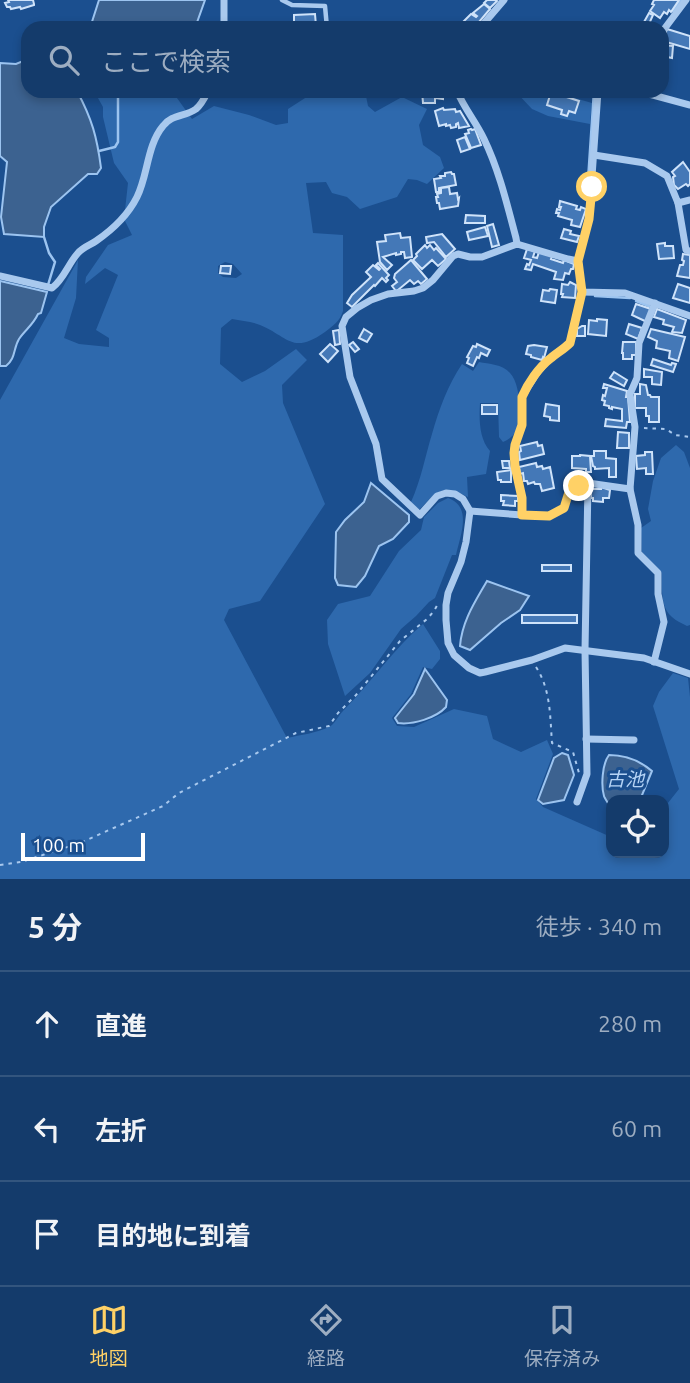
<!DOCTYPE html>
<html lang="ja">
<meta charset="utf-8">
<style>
body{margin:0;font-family:Ubuntu,"Noto Sans JP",sans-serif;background:#1d4271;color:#f1f3f6}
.controls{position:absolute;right:21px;bottom:21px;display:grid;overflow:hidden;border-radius:14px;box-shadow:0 4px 10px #0003}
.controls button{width:63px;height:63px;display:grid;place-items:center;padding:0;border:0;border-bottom:2px solid #33557e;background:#143b6b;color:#f1f3f6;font:35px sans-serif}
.scale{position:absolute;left:21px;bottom:18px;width:124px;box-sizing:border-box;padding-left:7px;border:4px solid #fff;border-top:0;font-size:19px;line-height:24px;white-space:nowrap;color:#fff;-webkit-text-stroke:5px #1b4f8f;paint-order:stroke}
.stop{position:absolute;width:21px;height:21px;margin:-16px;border:5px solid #ffd166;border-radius:50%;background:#fff}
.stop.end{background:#ffd166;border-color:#fff;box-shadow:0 2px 7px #0008}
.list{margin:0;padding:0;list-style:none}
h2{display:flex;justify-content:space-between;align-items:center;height:91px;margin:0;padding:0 28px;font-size:30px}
h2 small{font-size:23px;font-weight:400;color:#9dadc1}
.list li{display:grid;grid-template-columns:46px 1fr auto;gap:21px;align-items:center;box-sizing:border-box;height:105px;padding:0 28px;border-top:2px solid #33557e}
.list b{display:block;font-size:26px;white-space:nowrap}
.list em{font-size:23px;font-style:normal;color:#9dadc1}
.icon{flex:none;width:38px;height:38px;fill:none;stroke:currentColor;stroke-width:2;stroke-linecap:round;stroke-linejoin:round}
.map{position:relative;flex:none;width:690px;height:879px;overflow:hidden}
.search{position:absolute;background:#143b6b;box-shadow:0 4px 10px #0003;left:21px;right:21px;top:21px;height:77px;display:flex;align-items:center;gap:18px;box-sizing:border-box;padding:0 24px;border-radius:21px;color:#9dadc1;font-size:26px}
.sheet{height:406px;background:#143b6b}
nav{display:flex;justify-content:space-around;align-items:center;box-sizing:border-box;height:98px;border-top:2px solid #33557e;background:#143b6b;font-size:19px;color:#9dadc1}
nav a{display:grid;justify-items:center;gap:4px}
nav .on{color:#ffd166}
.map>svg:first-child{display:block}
</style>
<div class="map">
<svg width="690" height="879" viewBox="0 0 690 879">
<rect width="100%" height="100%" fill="#1b4f8f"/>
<g fill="#2e69ad" fill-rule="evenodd">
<path d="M94,91H172L192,119L214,106L249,115L276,125L288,123V109L316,91H365L368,106L375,112L402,97L427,109L419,125L423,145L440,157L444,168L427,184L417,180L408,179L397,197L360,209L347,197L332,193L326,182L306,183L313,233L343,235V311C340,321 333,326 325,332C292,355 289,337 260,325C251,321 241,321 232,319L221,328L220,364L242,382L265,371L296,349L307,360L282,385L283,403L325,504L260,601L229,609L224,620L287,738C300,735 317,733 329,727C335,724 338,716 343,711C371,683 393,649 423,624L440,651V659L432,669L423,667L411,694L392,718L397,726L414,727L454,709L487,716L493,739L521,752L547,740L553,754L536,799L543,807L611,837V853H664V808L679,789L653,706L659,692L673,673L688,678L690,697V879H0V400L78,260L76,298L64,338L79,344L109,347V338L96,330L118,275L105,268L85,284L86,277L108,245L132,235L124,219L128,183L114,163L103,117V107ZM225,262L233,264L242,274L236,278L223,277L218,273V266Z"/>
<path d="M515,91H550L592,103L590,124L548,116L532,109Z"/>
<path d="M479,362C489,364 502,364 510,373C520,383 521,412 518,426C516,434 510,439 503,442L499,437L498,403H480C479,419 479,439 490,451L486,474L467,477L468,497C443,483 437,491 419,510L411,502C421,480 425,457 432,434C439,409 448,385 462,364L473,371Z"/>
<path d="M676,445L684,452L690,468V625L687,626C682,623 676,621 672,617C660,607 662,587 662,573L642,552L641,528L651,521L648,509L653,481L661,458Z"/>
<path d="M448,498C473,507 460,536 456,555H452L435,598L429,602L416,616L401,629L370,673L345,696L328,644L327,620L338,604L370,596L399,551L421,530L424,517L438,503Z"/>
</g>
<g fill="#3c6290" stroke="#9cc4f0" stroke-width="2">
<path d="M99,0H205L195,28H90Z"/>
<path d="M28,59V91H77C92,119 97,137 101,168L97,174H88L51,207L44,227V237L4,234L1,217L7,162L0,156V63L16,64Z"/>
<path d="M0,281L47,292L41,313L38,314C33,325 25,330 19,339C13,349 16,358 6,366H0Z"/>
<path d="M371,483L409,515V522L393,539L379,546L365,576L356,587L338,585L335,578L336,532L345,520L364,502Z"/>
<path d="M487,581L529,596L520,610L501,623L470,650L460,646C462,621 475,602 487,581Z"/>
<path d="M425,669L447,700L446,707C436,718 413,725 398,723L395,718L414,694Z"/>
<path d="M562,753L568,755L574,775L564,800L543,804L538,800L554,758Z"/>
<path d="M609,755C625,755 639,760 652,771L640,800H611V807H610C610,806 604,797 604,796C601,786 602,764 609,755Z"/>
</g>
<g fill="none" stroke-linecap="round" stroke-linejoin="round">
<g stroke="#9cc4f0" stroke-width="2.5">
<path d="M673,11L681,0"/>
<path d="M99,151L115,147L118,142V91"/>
<path d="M587,195L594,91"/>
<path d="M44,237L49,253L55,262L48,285"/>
<path d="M595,296L630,298"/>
<path d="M636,301L649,306"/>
</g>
</g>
<g fill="#4478b7" stroke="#cfe3fa" stroke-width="2">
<path d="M8,0H33L34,4V5L21,9L20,7L11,9L10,7H7L5,3L9,2Z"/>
<path d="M487,0H495L497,1L490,8L484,3Z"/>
<path d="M654,0H679L671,12L669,10L667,14L664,12L660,18L650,11L654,5L652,4Z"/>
<path d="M484,4L490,9L474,28H472L464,21L471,14L476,17L477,16L473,13Z"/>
<path d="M649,13L653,15L649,24L644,22Z"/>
<path d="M315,14L316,26H310V28L294,27V15Z"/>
<path d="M667,29L690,36V49L663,41Z"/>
<path d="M662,45L673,46L672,58L662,56Z"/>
<path d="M422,91H450V97H443V99L436,98L435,97V103H423Z"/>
<path d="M551,92L579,101L575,113L569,111L567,116L561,114L562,110L547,105Z"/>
<path d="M443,108L444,110L455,109L456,112L460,111L469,126L459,128L458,123L456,124V127L451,128L450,125L446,126V124L439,126L435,111Z"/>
<path d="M471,129L472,130L475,129L481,145L471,148L465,134L469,133L468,130Z"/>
<path d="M465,137L470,149L461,152L457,140Z"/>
<path d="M683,162L690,172V184L688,186L686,184L678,189L674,185L673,177L675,176L672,172Z"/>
<path d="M451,172L452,174H454L456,185L439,188V192H436L434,179L441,178L440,176H445V173Z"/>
<path d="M449,187L450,194L457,193L458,199L459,198L458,206L440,209L439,203H437L436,197H438L437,194L441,193V188Z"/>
<path d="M560,201L577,206L576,209L580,210L581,207L586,209L580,227L571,225L572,220L558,216L559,213H556L557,209L560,210L561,207H559Z"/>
<path d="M466,215L485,216V223H465Z"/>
<path d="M493,224L499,245L492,247L487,226Z"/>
<path d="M485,227L488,236L469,240L467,232Z"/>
<path d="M564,229L571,231L570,234L579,236L577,242L561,238Z"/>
<path d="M400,233L401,238L410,237L412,257L405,258L404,252H401V254L396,255V253L383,257L392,265L387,270L380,262L377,242L386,241L385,235Z"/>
<path d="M442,234L455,249L446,257L434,242L427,243L426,237Z"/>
<path d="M665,243V246H673L674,258L659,259L657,244Z"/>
<path d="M425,245L427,248L430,245L434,250L436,248L446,259L438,266L432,260L422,269L413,260L417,256L416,254Z"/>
<path d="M527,249L535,251L533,257L537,258L539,252L552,256L551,259L563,263L564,260L574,264L573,269H571L569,274L565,273L563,280L554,279L556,272L533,264L531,270L525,269L527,264L529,265L531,260L524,258Z"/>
<path d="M683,254L690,255V278L677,276L680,265H683L684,261L682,260Z"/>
<path d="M411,260L427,279L421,284L418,281L414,284L410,280L398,290L396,291L392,286L397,282L394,278L395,274Z"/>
<path d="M378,263L389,275L386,278L388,280L386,282L382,278L375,286L374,285L352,307L347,303L352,295L371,277L366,272L373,265L379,270L380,269L376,265Z"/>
<path d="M221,266H231L230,274L220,273Z"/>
<path d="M570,282L576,285L575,298L562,297L563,294H561L562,284L568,285Z"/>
<path d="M678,284L690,288V303L673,298Z"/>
<path d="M550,289L557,290L555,303L541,301L543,290L549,291Z"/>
<path d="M636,304L651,309L647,322L632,315Z"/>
<path d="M657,309L686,320L682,333L672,332L674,327L663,324L664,320L654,317Z"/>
<path d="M597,319L607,320L606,336L588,334L589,320L597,321Z"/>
<path d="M629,324L642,328L638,339L626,334Z"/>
<path d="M582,326H585V336H577V329Z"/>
<path d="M364,329L372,334L367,342L359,338Z"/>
<path d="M651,329L685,337L678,361L669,358L670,351L656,348L657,341L648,337Z"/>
<path d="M339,330L340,344L335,345L333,331Z"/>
<path d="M353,342L359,349L355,352L349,345Z"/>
<path d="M623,342H636V355H632V359H623V353H622Z"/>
<path d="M330,344L338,351L328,362L320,354Z"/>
<path d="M477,344L490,350L487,356L481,353L479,358L477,357L473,366L467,363L469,358L467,357L473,346L476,347Z"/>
<path d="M534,345L547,347L544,358L543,357L542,360L531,357V355L526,354L528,346Z"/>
<path d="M653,359L671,365L672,363L676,364L673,372L651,365Z"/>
<path d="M644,369L662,372L661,385L652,384V377H644Z"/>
<path d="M614,372L627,380L624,386L610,378Z"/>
<path d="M604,384L627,391L626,397H628L630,422H627L626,428L605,426L606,419L622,421V409L612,407V409L609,408V406L604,405L605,401L602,400L603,395L605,396L607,388H603Z"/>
<path d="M640,384L646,385L648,395H650L651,397H659V422H649V416H646V408H635V394H640Z"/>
<path d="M546,404L559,406V421L550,420V417L544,416Z"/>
<rect x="482" y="405" width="15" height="9"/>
<path d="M618,432L629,433V448H617Z"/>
<path d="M537,442L538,446L542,445L544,454L520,460L519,452L521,451L520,446Z"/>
<path d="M594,451H606V458L616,459V477H609V468L595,469V467L593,466L591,456H594Z"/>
<path d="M645,452H652L653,474H646V468L637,469L636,456L645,455Z"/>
<path d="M580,455L590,456L591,472H586V469L572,468V456H580Z"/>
<path d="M502,461H509L510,468H503Z"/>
<path d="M536,463L537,467L542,466L543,469L550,467L554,488L542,491L540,484H535L534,482L528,484L527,481H524L523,473L520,474L519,467Z"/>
<path d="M511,470V482H501V480H498L497,472Z"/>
<path d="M601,487L610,490L609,498H603V502L593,501V498H591V489H601Z"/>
<path d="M501,495L518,496V501H515V506L503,505L504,501H501Z"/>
<rect x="542" y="565" width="29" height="6"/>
<rect x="522" y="615" width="55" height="8"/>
</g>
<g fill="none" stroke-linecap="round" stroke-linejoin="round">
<g stroke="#a9c9ee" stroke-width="2" stroke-dasharray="3.5 5" stroke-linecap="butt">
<path d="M644,428L666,429L675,435L690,437"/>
<path d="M536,667C551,690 550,717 552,743L573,752L579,773"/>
<path d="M0,865L21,862L80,843L163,806L179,793L208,778L296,733L329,726L338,713L356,695L400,641L427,619L434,611L439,602"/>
</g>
<path stroke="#a9c9ee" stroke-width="4.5" d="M282,0L292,5L325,6L327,28"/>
<g stroke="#a9c9ee" stroke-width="7">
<path d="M224,0V28"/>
<path d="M480,28L504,0"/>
<path d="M662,32L686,0"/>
<path d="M457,91C464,108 476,122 484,139C499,170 507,204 516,238L517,244"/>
<path d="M598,91L589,219L578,261L582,292L625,293L690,316"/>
<path d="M638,91L690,105"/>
<path d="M594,155L645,163L667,176L678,203L690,200"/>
<path d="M678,203L686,250L690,251"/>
<path d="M578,261L568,259L517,244L482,257H470L458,254L453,256L433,280L423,288L414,291L388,294L371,300L357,308L346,317L342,326L350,377L376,444L382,479L420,515L437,496L446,493L455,494L463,499L470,511L466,542L461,562L448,593L446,605V620L448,643L454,655L469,668L480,673L485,672L532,660L565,648L644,658L690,674"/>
<path d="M0,276L52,288C64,279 68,264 78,253C83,247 90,245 96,241C112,230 128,215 137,197C148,175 147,145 163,126C172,114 185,117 196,109C202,104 205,97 208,91"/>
<path d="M582,292L570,343L549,359L537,373L522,397V425L515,445V466L522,498V515L549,516L564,508L569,492L588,483L630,489"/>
<path d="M470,511L522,515"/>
<path d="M654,662L664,622L658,594V573L638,553V525L630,489L635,427L630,394L637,378L639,343L655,303"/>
<path d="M586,739L634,740"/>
<path d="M577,802L587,774L585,650L588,483"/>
</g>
</g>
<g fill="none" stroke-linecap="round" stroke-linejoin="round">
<path stroke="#ffd166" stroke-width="9" d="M579,486L569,492L564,508L549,516L522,515V498L515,466L514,453L515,445L522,425V397C528,383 539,367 551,358C557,353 564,349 570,343L582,292L578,261L589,219L592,187"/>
</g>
<g text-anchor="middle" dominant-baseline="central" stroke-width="6" stroke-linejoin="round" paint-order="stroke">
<g font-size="19" font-style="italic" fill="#b5d3f5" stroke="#1b4f8f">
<text x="625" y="779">古池</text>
</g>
</g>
</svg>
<div class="controls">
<button><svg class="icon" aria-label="locate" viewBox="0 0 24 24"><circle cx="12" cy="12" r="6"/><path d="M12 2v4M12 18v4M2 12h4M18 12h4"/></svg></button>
</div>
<div class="scale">100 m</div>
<div class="stop" style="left:592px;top:187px"></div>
<div class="stop end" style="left:579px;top:486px"></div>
<div class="search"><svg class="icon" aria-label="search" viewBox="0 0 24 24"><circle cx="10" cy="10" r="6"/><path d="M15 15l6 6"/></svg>ここで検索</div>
</div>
<section class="sheet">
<h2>5 分<small>徒歩 · 340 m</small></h2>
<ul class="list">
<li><svg class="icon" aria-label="ahead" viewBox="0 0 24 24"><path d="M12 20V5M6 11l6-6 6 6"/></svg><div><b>直進</b></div><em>280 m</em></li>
<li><svg class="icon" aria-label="left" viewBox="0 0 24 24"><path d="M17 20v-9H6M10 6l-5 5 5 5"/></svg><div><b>左折</b></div><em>60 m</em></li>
<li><svg class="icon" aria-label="arrive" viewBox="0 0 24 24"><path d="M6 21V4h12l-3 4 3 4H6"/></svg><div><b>目的地に到着</b></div></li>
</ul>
</section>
<nav>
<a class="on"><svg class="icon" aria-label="map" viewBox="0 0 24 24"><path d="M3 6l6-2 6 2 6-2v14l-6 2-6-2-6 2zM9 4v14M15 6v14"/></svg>地図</a>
<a><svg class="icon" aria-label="directions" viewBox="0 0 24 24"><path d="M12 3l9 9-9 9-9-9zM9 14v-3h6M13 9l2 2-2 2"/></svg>経路</a>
<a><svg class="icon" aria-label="saved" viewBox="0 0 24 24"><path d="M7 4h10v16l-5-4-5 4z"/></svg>保存済み</a>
</nav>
